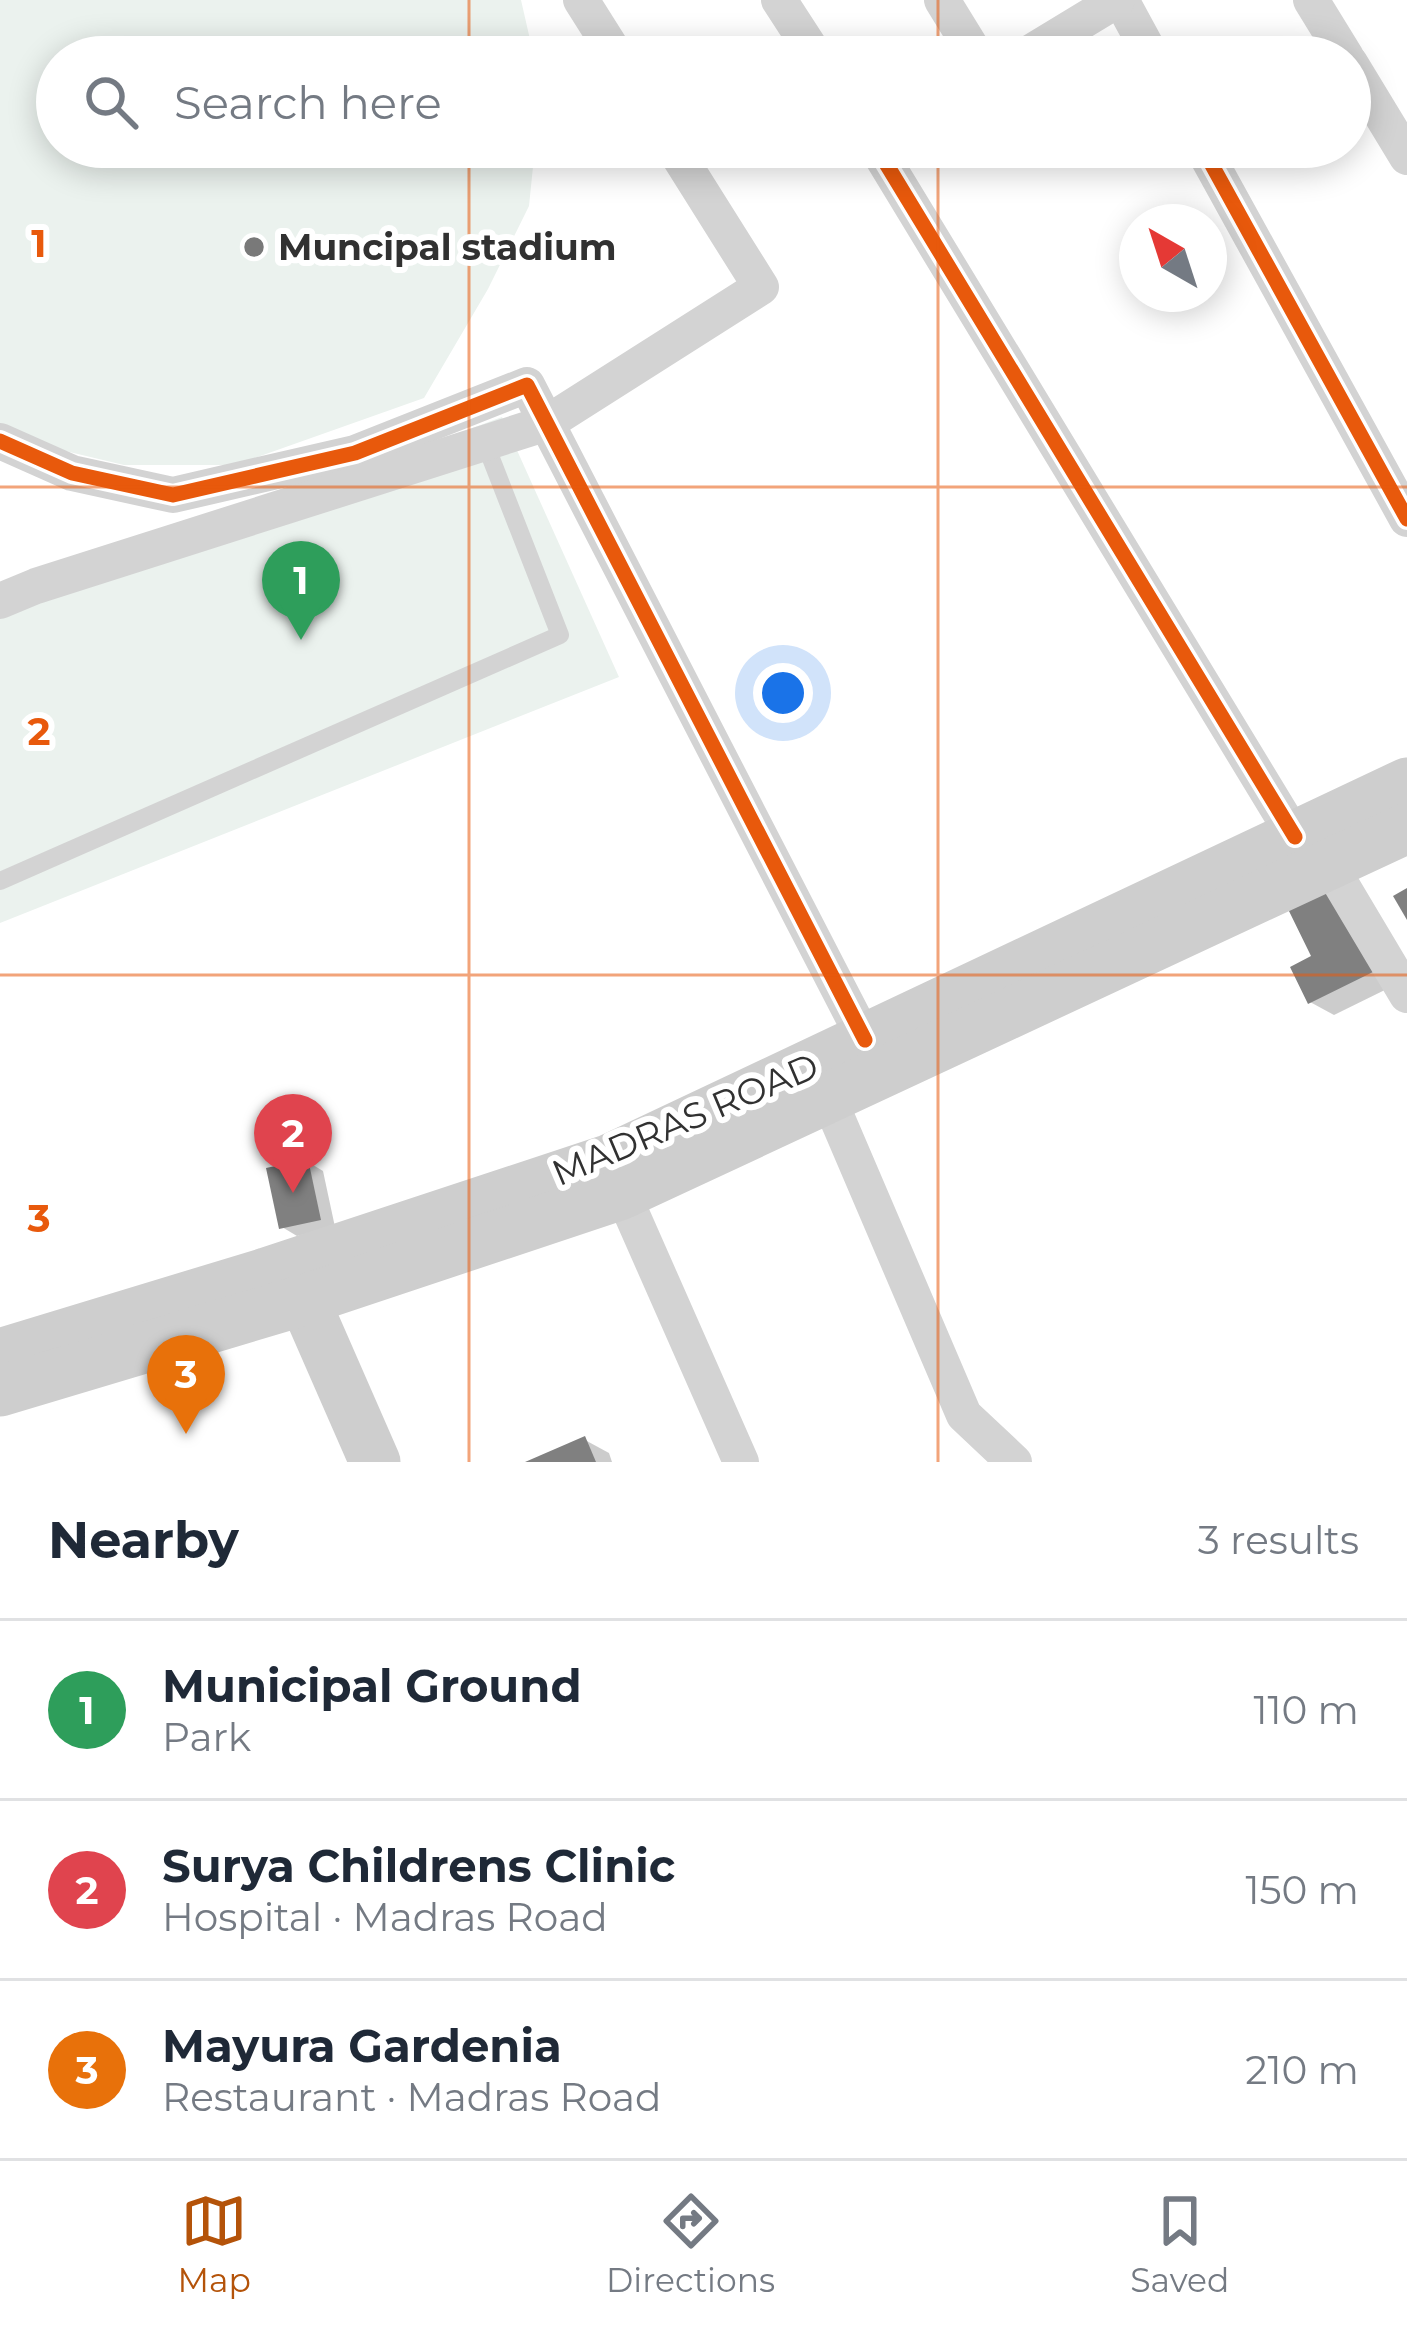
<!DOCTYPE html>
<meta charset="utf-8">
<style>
body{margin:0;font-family:Montserrat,sans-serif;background:#f2f2f3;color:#1f2937}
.compass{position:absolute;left:1119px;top:204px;width:108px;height:108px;border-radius:50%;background:#fff;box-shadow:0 6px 30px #0003;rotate:321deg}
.you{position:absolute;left:783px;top:693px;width:42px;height:42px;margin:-30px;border:9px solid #fff;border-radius:50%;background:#1a73e8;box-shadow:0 0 0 18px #1a73e833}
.badge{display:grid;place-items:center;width:78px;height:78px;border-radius:50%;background:#b45309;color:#fff;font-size:39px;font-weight:700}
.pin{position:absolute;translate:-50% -99px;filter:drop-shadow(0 3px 6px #0008)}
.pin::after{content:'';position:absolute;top:63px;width:42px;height:36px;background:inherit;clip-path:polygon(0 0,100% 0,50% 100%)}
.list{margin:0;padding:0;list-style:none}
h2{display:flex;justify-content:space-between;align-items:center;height:156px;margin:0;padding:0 48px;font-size:51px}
h2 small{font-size:39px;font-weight:400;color:#747a83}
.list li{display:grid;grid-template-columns:78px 1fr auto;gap:36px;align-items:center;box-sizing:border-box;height:180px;padding:0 48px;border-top:3px solid #e0e1e3}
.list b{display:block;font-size:45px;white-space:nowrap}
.list p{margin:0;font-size:39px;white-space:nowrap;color:#747a83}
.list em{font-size:39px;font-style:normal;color:#747a83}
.icon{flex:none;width:66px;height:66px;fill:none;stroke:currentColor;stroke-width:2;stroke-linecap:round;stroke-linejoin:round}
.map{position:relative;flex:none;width:1407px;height:1462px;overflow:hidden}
.search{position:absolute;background:#fff;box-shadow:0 6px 30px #0003;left:36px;right:36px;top:36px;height:132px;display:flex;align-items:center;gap:30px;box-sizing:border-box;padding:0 42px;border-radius:66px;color:#747a83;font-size:45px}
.sheet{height:696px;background:#fff}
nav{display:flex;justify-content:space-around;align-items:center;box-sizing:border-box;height:168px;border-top:3px solid #e0e1e3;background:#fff;font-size:33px;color:#747a83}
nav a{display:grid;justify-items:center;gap:6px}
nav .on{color:#b45309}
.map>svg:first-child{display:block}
</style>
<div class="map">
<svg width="1407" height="1462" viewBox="0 0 1407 1462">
<rect width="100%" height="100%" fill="#fff"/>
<g fill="#ebf2ee">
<path d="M0,0H521L534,57H57V147H535L529,206L488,289L424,398L235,465H124L15,439L0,428Z"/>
<path d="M502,417L619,677L0,923V604Z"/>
</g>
<g fill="#0003">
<path d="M1355,903L1395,985L1334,1015L1310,1002L1315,958Z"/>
<path d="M308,1162L323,1171L335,1227L297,1236L282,1227Z"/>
<path d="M585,1440L609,1453L612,1462H532Z"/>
</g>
<g fill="#808080">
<path d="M1331,885L1373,972L1308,1004L1290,967L1311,956L1287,907Z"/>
<path d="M1407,888V920L1393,896Z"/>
<path d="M308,1159L321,1220L279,1229L266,1168Z"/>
<path d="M585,1436L596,1462H525Z"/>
</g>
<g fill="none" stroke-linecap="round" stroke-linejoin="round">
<path stroke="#d3d3d3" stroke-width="18" d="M0,881L560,635L485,443"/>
<g stroke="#d3d3d3" stroke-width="36">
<path d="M581,0L617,57"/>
<path d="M779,0L816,57"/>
<path d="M942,0L977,57"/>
<path d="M1121,0L1152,57"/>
<path d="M1311,0L1346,57"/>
<path d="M1023,57L1117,0"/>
<path d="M1350,63L1407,157"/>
<path d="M876,147L1295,837"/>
<path d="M1202,147L1407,519"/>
<path d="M0,441L72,473L173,495L355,453L527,385L865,1040"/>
<path d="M0,601L36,586L547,423L761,287L673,147"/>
<path d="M1329,864L1407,995"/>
<path d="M828,1097L964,1415L1014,1462"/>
<path d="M614,1174L741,1462"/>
</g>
<g stroke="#cecece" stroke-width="51">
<path d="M291,1270L375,1462"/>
<path d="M0,1354L266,1273L608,1160L1407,783"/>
<path d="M0,1391L304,1300L622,1194L1407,828"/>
</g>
<defs>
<g id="cycleway">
<path d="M876,147L1295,837"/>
<path d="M1202,147L1407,519"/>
<path d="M0,441L72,473L173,495L355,453L527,385L865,1040"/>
</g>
</defs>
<use href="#cycleway" stroke="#fff" stroke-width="22"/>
<use href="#cycleway" stroke="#e8590c" stroke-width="15"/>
</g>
<path fill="none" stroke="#e8590c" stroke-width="3" stroke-opacity="0.55" d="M469,0V57M938,0V57M469,147V1462M938,147V1462M0,487H1407M0,975H1407"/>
<circle fill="#797979" stroke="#fff" stroke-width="4.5" cx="254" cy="247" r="12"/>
<g text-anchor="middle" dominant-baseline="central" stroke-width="12" stroke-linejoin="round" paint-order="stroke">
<g font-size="36" font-weight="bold" fill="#313131" stroke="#fff" text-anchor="start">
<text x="278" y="247">Muncipal stadium</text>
</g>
<g font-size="36" fill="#313131" stroke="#fff">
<text transform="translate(685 1119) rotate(-23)">MADRAS ROAD</text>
</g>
</g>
<g font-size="39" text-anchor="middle" font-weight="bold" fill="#e8590c" stroke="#fff" stroke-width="12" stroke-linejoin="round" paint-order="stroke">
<text x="39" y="257">1</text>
<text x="39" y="745">2</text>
<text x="39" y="1232">3</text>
</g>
</svg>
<svg class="compass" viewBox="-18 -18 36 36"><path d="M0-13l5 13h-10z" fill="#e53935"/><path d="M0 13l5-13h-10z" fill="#747a83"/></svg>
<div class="you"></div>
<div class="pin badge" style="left:301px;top:640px;background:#2e9e5b">1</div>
<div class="pin badge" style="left:293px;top:1193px;background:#e0444e">2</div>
<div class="pin badge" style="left:186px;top:1434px;background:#e8710a">3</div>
<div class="search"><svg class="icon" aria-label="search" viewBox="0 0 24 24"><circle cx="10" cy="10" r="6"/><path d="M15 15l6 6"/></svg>Search here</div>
</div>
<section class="sheet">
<h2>Nearby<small>3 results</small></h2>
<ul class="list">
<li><span class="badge" style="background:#2e9e5b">1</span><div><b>Municipal Ground</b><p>Park</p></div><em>110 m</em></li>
<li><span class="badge" style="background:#e0444e">2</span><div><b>Surya Childrens Clinic</b><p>Hospital · Madras Road</p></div><em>150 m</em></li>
<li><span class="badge" style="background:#e8710a">3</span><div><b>Mayura Gardenia</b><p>Restaurant · Madras Road</p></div><em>210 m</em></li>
</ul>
</section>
<nav>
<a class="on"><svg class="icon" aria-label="map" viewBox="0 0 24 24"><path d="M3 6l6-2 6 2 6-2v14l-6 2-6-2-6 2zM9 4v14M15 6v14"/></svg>Map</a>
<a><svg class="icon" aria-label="directions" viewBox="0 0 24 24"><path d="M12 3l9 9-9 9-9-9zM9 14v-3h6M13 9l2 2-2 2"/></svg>Directions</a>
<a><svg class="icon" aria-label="saved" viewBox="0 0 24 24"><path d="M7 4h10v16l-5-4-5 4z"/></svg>Saved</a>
</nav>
